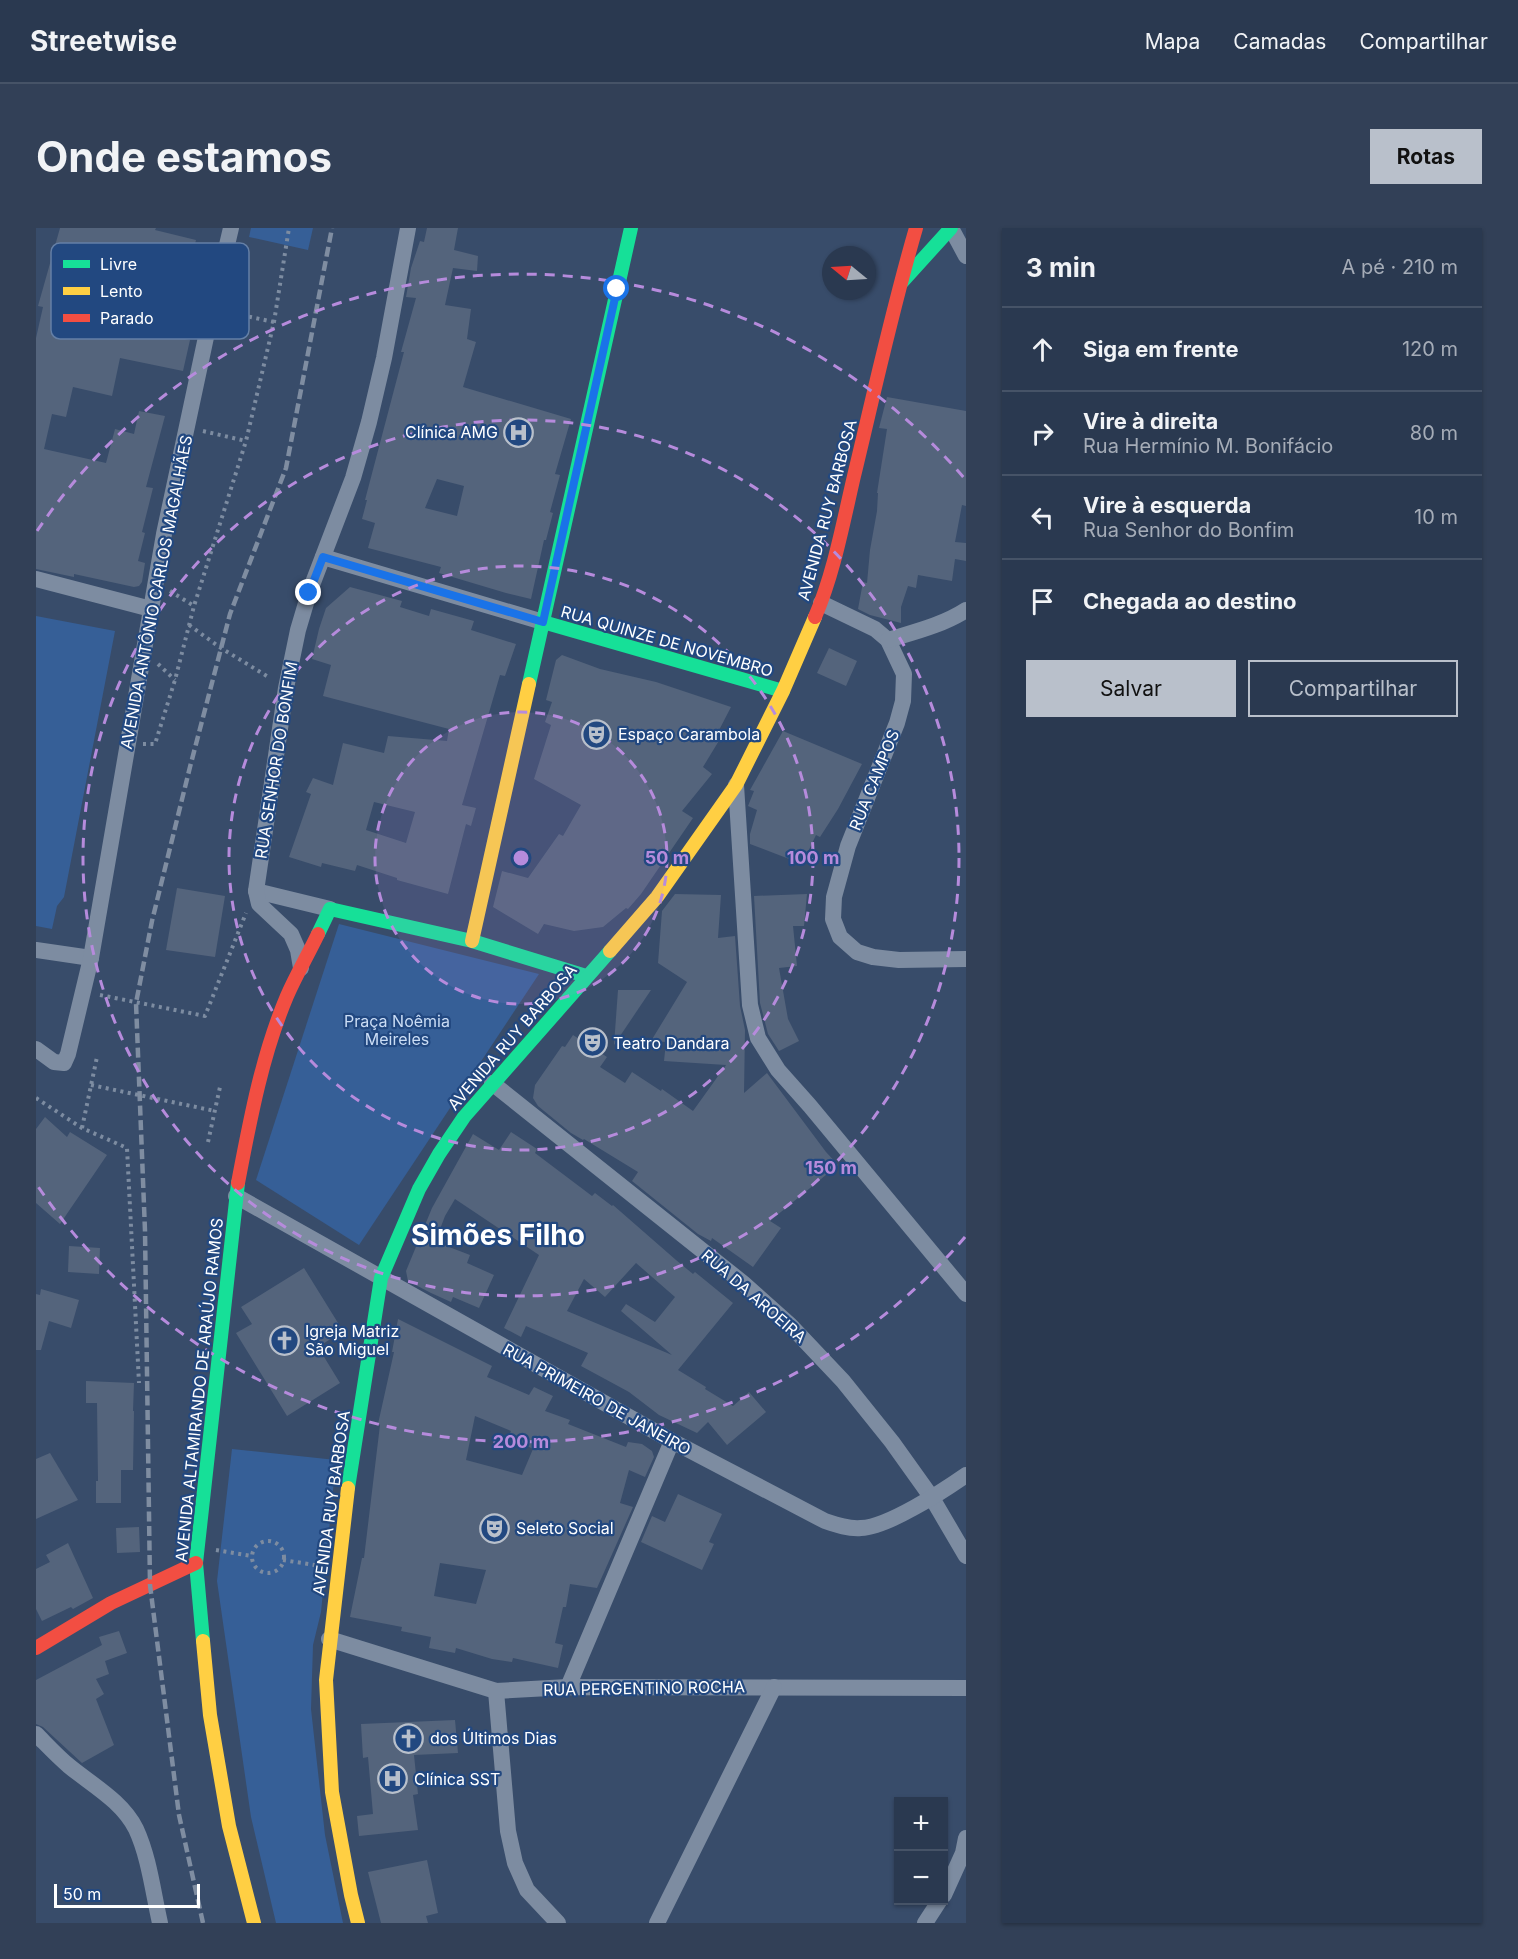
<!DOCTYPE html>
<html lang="pt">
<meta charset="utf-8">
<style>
body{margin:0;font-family:Inter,sans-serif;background:#324057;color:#f1f3f6}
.controls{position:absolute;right:18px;bottom:18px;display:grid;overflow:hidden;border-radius:0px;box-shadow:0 2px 4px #0004}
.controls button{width:54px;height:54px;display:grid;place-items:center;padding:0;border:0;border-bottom:2px solid #465367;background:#2a3950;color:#f1f3f6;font:30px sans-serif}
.compass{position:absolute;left:786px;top:18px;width:54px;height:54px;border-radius:50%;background:#2a3950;box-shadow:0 2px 4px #0004;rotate:288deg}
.scale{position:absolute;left:18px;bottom:15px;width:146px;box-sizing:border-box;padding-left:6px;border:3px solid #fff;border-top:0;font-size:16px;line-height:21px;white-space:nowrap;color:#fff;-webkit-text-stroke:4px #224880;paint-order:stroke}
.stop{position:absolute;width:18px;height:18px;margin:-14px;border:4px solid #1a73e8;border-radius:50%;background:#fff}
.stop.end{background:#1a73e8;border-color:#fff;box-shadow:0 2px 6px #0008}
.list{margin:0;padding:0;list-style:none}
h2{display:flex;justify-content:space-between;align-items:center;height:78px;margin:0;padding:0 24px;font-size:26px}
h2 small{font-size:20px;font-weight:400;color:#a5acb7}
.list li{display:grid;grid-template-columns:39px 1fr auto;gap:18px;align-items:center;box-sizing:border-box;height:84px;padding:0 24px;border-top:2px solid #465367}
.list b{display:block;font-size:22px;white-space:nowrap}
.list p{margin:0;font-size:20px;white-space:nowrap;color:#a5acb7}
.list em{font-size:20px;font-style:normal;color:#a5acb7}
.actions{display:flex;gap:12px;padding:18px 24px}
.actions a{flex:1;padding:14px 0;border:2px solid #b9c0cb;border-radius:0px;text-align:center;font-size:21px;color:#b9c0cb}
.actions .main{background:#b9c0cb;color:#111}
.icon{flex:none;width:33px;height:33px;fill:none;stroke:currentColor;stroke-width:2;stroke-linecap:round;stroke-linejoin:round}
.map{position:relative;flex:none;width:930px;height:1695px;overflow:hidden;border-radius:0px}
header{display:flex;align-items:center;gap:36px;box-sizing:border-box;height:84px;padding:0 30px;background:#2a3950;border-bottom:2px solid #465367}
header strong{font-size:28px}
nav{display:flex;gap:33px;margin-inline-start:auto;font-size:21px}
.intro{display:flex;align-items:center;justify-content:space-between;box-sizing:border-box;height:144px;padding:0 36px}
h1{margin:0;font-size:42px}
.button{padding:15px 27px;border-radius:0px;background:#b9c0cb;color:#111;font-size:21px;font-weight:700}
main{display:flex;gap:36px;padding:0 36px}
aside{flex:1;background:#2a3950;border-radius:0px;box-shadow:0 2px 4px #0004}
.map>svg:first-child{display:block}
</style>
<header>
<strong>Streetwise</strong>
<nav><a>Mapa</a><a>Camadas</a><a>Compartilhar</a></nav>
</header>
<div class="intro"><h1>Onde estamos</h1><a class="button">Rotas</a></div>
<main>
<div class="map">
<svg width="930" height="1695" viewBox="0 0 930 1695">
<rect width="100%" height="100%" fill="#384c6a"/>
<g fill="#365f97">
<path d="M215,0H277L272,22L213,9Z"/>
<path d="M0,388L79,403L28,669L21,678L16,701L0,698Z"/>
<path d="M303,696L503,746L323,1017L220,952Z"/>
<path d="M196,1221L300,1232L285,1384L277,1417L275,1481L289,1607L307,1695H240L215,1589L181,1353Z"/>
</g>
<g fill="#54647c" fill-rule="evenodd">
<path d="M24,0H120L119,2L160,12L152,44H156L144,110L154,112L147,143L84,130L76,168L37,159L30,189L16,186L8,221L70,235L79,201L98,206L103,183L129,188L110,259L117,260L106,304L109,305L102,333L109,335L106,354L103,358L98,359L38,346V349L0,341V110L7,79L2,78Z"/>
<path d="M391,0H422L418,22L442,28L441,43L417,40L409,77L435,81L431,111L440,114L427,159L535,191L519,246L524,247L514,284L517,285L510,312H508L495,371L470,365L403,345L405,339L332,320L339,295L326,291L331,272H329L368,124H365L380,70L370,69L375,40L384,13L388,14ZM401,251L428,258L421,288L389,280Z"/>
<path d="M851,169L930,183V278L926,277L919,314L930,315V333L919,331L916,353L882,347L880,360L872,358L865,379V395L834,387L822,381L827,354L831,355L834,322L841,283L842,265H841L851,201L843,200Z"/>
<path d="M314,359L366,373L364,379L393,388L395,381L438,393L435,402L480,416L469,448L464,447L426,577L440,580L435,598L430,596L412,666L361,652V650L321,637L319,643L286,635L285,639L253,629L275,566L270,564L277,550L297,557L307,515L348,525L352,508L411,513L413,501L287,468L295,437L276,431L283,401L290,380ZM338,574L379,584L370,615L330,602Z"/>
<path d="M793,420L821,433L810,458L781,445Z"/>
<path d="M526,427L564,441L620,454L695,479L680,508L684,511L667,539L676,546L646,583L657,590L605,666L592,681L590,680L567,699L538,703L508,696L502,706L457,679L466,643L492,650L523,606L527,608L545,577L498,551L515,497L509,494L516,474L510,472L520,432Z"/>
<path d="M747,503L826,536L802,581L784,609L780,607L770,628L765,625L761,634L714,616V606L721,582L712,578L718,563L714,562Z"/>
<path d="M141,660L189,668L179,729L130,722Z"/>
<path d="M639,666L685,667L682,710L699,708L704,778L709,802L708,865L731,845L790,924L802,937L734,993L745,1000L717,1039L676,1010L675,1013L662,1006L596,953L602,944L548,911L547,912L535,905L502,878L497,870L499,857L526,818L529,819L537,807L571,829L564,839L589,855L596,844L625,863L626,861L657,883L690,837L628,833L630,814L615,813L651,754L622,735L626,683Z"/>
<path d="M771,666L768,698H757L761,738L743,740L752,791L763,813L743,823L732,806L724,775L718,668Z"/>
<path d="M582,762H615L578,817Z"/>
<path d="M9,889L31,909L34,904L71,927L24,996L0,975V901Z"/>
<path d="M475,904L501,921L499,925L556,968L559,965L576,978L577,977L640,1032L657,1046L659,1044L697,1075L642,1142L670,1159L669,1161L697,1178L713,1164L730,1184L691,1217L672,1194L661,1205L623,1187L593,1164L545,1138L552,1125L490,1098L485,1109L468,1100L503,1027L419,971L409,988L401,1009L410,1013L408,1017L434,1027L431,1035L458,1047L443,1080L417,1069L415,1074L395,1065L372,1053L370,1043L396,980L437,906L463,922ZM600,1035L639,1069L619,1094L590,1076L585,1083L636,1127L531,1083L548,1051L569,1069Z"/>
<path d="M33,1018L64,1020L63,1046L32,1044Z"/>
<path d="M268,1040L307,1103L282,1119L304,1155L251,1188L200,1105L216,1096L205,1079Z"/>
<path d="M5,1061L43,1072L35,1100L13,1093L5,1122H0V1066L4,1067Z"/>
<path d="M362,1091L456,1138L451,1149L493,1167L498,1159L517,1168L509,1183L534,1192L532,1196L590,1219L592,1214L606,1216L616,1223L618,1229L609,1249L593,1242L584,1275L597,1279L561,1360L534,1356L530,1379H527L519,1415L527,1417L522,1440L477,1430L476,1434L456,1431L420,1420L419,1425L393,1420L395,1409L365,1403L366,1399L314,1389L326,1330H328L344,1197L342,1196L358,1124H356ZM439,1188L475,1203L472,1208L497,1221L486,1247L430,1232ZM404,1335L450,1342L440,1376L398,1368Z"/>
<path d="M50,1153L98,1155L97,1183H98L97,1242H85V1275H60V1253H62L61,1175H50Z"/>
<path d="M14,1225L42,1272L0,1291V1231Z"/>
<path d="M642,1266L686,1286L673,1314L678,1316L666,1342L605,1314L616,1288L629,1294Z"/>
<path d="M103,1299L104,1324L81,1325L80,1300Z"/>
<path d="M32,1315L57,1370L37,1381L35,1379L6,1393L0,1381V1341L14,1334L10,1327Z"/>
<path d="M83,1403L91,1425L69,1433L73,1446L60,1451L68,1466L60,1471L78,1517L46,1535L7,1499L0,1496V1452L66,1417L63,1409Z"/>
<path d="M419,1492L422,1525L378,1527L382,1566L377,1567L382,1602L323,1608L321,1588L337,1586L332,1529L327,1530L325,1496Z"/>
<path d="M391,1632L402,1685L390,1688L392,1695H345L332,1644Z"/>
</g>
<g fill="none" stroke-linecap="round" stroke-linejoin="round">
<g stroke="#7d8ca1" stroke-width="4" stroke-dasharray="3 4.5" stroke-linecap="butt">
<path d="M191,84L238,94"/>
<path d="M167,203L210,213"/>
<path d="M134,363L158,378"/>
<path d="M153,397L185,420L234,450"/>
<path d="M122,436L139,452"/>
<path d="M107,516H119L139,452L158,378L210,213L238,94L253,0"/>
<path d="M64,767L169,788L210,685"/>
<path d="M55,857L179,883"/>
<path d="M0,870L46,900L91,920L103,1155"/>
<path d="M46,900L61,829"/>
<path d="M172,914L184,859"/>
<circle cx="232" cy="1329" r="16"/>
<path d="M180,1322L216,1328"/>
<path d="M247,1332L285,1338"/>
</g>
<g stroke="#7d8ca1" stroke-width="16">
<path d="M915,0L930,28"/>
<path d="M287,329L507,394"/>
<path d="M0,351L115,381"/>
<path d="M785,375L839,401L852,412L868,446L867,473L861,495L812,618L798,669L797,691L804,709L821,724L837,729L863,732L930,731"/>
<path d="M852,412C878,404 907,397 930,382"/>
<path d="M700,557L714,777L722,810L742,842L774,878L930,1066"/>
<path d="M220,663L294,681"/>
<path d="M0,722L55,730"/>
<path d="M265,740L262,722L255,706L223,676L220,663L250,460L262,402L273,365L317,250L333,194L348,130L372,0"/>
<path d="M0,821L18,834L28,835L32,826L55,730L128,306L176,81L195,0"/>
<path d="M456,855L707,1055L754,1097L807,1153L856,1214L896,1270L930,1328"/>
<path d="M200,968L636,1213L789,1293C801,1297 813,1301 825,1300C852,1299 907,1263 930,1247"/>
<path d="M293,1411L460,1463L532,1459L930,1460"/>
<path d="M532,1459L636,1213"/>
<path d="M460,1463L472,1603L479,1635L491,1662L522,1695"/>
<path d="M0,1506C11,1517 21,1528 33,1538C56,1557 86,1573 100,1601C113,1629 117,1664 124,1695"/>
<path d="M908,1667L927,1625L930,1610"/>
<path d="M621,1695L738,1459"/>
<path d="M889,1695L904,1672"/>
</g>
<g stroke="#16e098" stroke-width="14">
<path d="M866,54L915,0"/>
<path d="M507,394L747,463"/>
<path d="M493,456L595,0"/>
<path d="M282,706L294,681L436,713L550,748"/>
<path d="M312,1260L345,1050L383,961L403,926L428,889L574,723"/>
<path d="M167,1413L160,1335L202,955"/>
</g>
<g stroke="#ffcf43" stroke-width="14">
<path d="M436,713L493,456"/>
<path d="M574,723L621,669L700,557L747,463L779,389"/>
<path d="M312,1260L290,1452L296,1564L315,1667L322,1695"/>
<path d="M167,1413L174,1487L193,1598L218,1695"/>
</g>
<g stroke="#f24e42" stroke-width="14">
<path d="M779,389C798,345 807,295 818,248C838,165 856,82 880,0"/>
<path d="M202,955C214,892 226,827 251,768C260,747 272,727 282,706"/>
<path d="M0,1420L75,1375L160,1335"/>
</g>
<path stroke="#7f8da1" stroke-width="4.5" stroke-dasharray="10 4.5" stroke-linecap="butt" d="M167,1695L143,1587L114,1357L109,1003L100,775L116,693L154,539L194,386L250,240L296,0"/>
</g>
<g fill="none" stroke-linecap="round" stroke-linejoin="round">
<path stroke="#1a73e8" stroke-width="8" d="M273,365L287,329L507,394L581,61"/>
</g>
<circle cx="485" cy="630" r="146" fill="#b68bdc" fill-opacity=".12"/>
<g fill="none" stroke="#b68bdc" stroke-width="3" stroke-dasharray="10 8">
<circle cx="485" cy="630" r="146"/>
<circle cx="485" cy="630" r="292"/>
<circle cx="485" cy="630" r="438"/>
<path d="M929 1009A584 584 0 0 1 1 957M1 303A584 584 0 0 1 929 251"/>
</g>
<defs>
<symbol id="hospital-ring" viewBox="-11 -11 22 22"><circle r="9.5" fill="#224880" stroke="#b9c0cb" stroke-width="1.5"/><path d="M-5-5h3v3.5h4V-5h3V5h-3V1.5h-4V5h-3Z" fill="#b9c0cb"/></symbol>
<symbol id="theatre-ring" viewBox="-11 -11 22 22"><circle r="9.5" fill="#224880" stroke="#b9c0cb" stroke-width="1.5"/><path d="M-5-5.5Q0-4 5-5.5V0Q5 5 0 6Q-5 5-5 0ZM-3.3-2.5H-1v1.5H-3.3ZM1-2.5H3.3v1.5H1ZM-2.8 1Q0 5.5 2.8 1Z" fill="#b9c0cb"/></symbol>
<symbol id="church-ring" viewBox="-11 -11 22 22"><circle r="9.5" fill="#224880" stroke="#b9c0cb" stroke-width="1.5"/><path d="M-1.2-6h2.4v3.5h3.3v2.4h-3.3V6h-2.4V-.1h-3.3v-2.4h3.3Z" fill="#b9c0cb"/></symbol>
</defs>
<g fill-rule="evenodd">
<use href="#hospital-ring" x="466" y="188" width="33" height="33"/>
<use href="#theatre-ring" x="544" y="490" width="33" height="33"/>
<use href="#theatre-ring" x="540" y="798" width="33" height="33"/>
<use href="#church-ring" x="232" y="1096" width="33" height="33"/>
<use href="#theatre-ring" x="442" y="1284" width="33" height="33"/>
<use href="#church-ring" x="356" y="1494" width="33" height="33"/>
<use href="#hospital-ring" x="340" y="1534" width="33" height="33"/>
</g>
<g text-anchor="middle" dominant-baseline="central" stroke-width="4.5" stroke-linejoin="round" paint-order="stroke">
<g font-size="16" fill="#fff" stroke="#224880" text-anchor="start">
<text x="462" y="204" text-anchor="end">Clínica AMG</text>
<text x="582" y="506">Espaço Carambola</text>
<text x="577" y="815">Teatro Dandara</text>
<text x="269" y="1103">Igreja Matriz<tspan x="269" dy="18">São Miguel</tspan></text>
<text x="480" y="1300">Seleto Social</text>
<text x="394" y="1510">dos Últimos Dias</text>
<text x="378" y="1551">Clínica SST</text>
</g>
<g font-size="16" fill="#fff" stroke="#224880">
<text transform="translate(791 282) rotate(-75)">AVENIDA RUY BARBOSA</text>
<text transform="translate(120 364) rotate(-79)">AVENIDA ANTÔNIO CARLOS MAGALHÃES</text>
<text transform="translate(631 413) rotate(16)">RUA QUINZE DE NOVEMBRO</text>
<text transform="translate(240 532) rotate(-81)">RUA SENHOR DO BONFIM</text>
<text transform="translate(838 552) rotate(-68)">RUA CAMPOS</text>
<text transform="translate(476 809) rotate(-49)">AVENIDA RUY BARBOSA</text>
<text transform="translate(718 1068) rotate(41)">RUA DA AROEIRA</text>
<text transform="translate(163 1162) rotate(-84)">AVENIDA ALTAMIRANDO DE ARAÚJO RAMOS</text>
<text transform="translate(561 1171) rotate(29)">RUA PRIMEIRO DE JANEIRO</text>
<text transform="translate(295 1275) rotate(-82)">AVENIDA RUY BARBOSA</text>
<text transform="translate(608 1460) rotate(-1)">RUA PERGENTINO ROCHA</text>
</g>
<g font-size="16" fill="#cbddf5" stroke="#224880">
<text x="361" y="793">Praça Noêmia<tspan x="361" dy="18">Meireles</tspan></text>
</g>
<g font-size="28" font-weight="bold" fill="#fff" stroke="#224880">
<text x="462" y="1007">Simões Filho</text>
</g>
</g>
<rect x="15" y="15" width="198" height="96" rx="9" fill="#224880" stroke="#647fa6" stroke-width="1.5"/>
<rect x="27" y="32" width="27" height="8" fill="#16e098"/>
<rect x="27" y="59" width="27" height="8" fill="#ffcf43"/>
<rect x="27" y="86" width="27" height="8" fill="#f24e42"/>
<g font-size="16" fill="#fff">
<text x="64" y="42">Livre</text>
<text x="64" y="69">Lento</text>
<text x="64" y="96">Parado</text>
</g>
<circle cx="485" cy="630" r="9" fill="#b68bdc" stroke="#224880" stroke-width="3"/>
<g font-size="18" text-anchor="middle" font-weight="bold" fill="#b68bdc" stroke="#224880" stroke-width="4.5" stroke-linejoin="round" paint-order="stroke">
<text x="631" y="636">50 m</text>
<text x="777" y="636">100 m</text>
<text x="795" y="946">150 m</text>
<text x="485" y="1220">200 m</text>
</g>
</svg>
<div class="controls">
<button>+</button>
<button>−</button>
</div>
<svg class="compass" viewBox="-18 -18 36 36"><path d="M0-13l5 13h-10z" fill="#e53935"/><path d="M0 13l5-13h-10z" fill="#a5acb7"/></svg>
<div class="scale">50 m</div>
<div class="stop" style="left:581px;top:61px"></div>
<div class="stop end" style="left:273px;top:365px"></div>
</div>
<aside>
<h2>3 min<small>A pé · 210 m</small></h2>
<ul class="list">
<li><svg class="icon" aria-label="ahead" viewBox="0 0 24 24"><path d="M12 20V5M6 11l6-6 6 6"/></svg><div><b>Siga em frente</b></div><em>120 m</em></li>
<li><svg class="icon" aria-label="right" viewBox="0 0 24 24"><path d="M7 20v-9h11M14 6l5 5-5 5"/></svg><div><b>Vire à direita</b><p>Rua Hermínio M. Bonifácio</p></div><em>80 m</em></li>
<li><svg class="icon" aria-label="left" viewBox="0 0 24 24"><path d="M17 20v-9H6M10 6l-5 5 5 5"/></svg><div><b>Vire à esquerda</b><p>Rua Senhor do Bonfim</p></div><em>10 m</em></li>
<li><svg class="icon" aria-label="arrive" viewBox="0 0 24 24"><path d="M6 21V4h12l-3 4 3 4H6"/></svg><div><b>Chegada ao destino</b></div></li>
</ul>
<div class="actions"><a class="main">Salvar</a><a>Compartilhar</a></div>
</aside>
</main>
